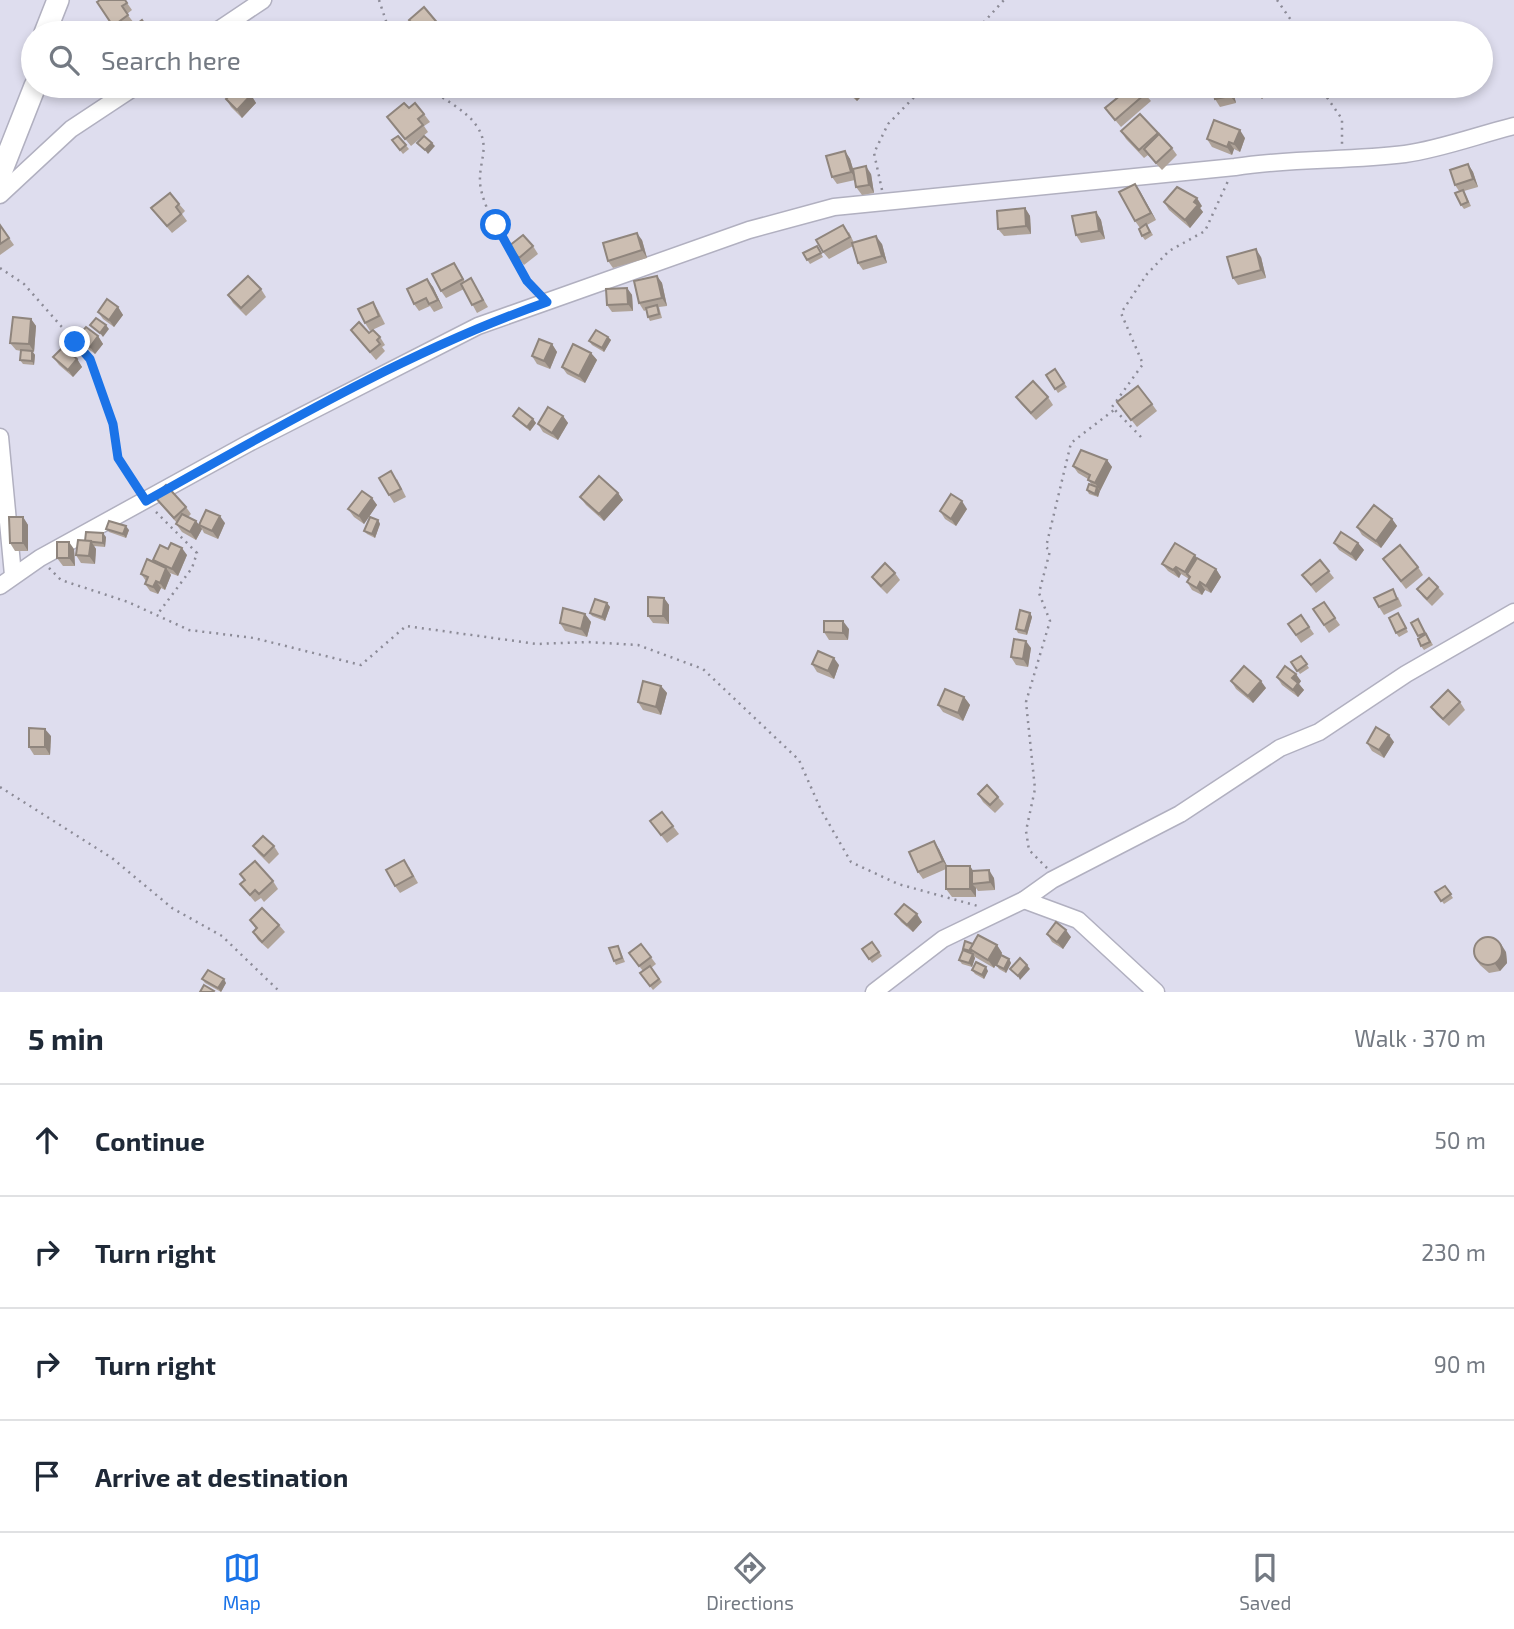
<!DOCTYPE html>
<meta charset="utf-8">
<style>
body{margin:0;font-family:"Exo 2",sans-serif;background:#f6f6f7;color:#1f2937}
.stop{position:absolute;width:21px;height:21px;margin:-16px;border:5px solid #1a73e8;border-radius:50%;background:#fff}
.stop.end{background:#1a73e8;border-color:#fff;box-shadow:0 2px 7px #0008}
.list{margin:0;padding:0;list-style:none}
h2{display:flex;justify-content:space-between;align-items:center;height:91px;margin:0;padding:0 28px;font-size:30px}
h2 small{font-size:23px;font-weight:400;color:#747a83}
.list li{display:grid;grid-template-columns:46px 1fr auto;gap:21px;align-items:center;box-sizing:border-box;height:112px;padding:0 28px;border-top:2px solid #e0e1e3}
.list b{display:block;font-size:26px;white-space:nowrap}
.list em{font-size:23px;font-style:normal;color:#747a83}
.icon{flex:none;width:38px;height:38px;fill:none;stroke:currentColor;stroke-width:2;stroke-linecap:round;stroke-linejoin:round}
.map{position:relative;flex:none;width:1514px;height:992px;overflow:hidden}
.search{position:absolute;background:#fff;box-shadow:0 4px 10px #0003;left:21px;right:21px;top:21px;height:77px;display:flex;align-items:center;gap:18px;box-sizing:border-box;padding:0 24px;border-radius:38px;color:#747a83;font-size:26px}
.sheet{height:539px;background:#fff}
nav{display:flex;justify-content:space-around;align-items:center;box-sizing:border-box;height:98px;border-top:2px solid #e0e1e3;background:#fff;font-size:19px;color:#747a83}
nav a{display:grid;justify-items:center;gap:4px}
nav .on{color:#1a73e8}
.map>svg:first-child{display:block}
</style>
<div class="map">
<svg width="1514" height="992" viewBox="0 0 1514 992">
<rect width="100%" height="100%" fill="#deddee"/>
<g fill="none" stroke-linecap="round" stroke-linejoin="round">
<defs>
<g id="minor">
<path d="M214,33L263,0"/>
<path d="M0,195L71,129L136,86"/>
<path d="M0,437L13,575"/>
<path d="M0,586L40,558L249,443L478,326L749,230L834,207L1235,167C1291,158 1348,161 1405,154C1441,149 1478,135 1514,126"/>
<path d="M1024,900L1078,920L1156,992"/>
<path d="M874,992L943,939L1024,900L1052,880L1180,814L1280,748L1319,732L1406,674L1514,612"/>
</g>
<g id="secondary">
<path d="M45,33L58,0"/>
<path d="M0,175L35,86"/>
</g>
</defs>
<use href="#minor" stroke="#b1b0c0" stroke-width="19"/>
<use href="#secondary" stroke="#b1b0c0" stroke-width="24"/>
<g stroke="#8c8b97" stroke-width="2.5" stroke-dasharray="2 5" stroke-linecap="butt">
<path d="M379,0L390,33"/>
<path d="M1277,0L1300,33"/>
<path d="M974,33L1004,0"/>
<path d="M425,86C440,97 466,110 476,125C491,146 479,160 480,182C481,209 519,271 537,291"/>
<path d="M1319,86L1342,119V146"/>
<path d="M882,190L874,153L888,124L925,86"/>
<path d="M0,268L24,284L90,359L113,423L118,458L136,488"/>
<path d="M1141,437L1112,407L1143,364L1121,313L1147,274L1169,251L1205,231L1228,181"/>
<path d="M156,512L197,553L192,568L157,615"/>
<path d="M49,568L61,580L128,602L189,630L254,638L361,665L406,626L537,644L587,642L638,645L703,669L799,760L821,810L851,862L898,884L978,906"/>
<path d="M0,787L112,858L172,908L222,936L280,992"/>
<path d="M1047,868L1029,850L1026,831L1035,789L1026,702L1050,621L1039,593L1050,551L1046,547L1071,443L1114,410"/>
</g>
<use href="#minor" stroke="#fff" stroke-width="16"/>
<use href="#secondary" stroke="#fff" stroke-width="21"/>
</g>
<g fill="#afa399">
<path d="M125,0L132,10L127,14L134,23L119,33L97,2Z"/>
<path d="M409,20L440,26L445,33H420Z"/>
<path d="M841,86H871L857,101L844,90Z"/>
<path d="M1212,86H1231L1236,103L1220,107L1215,99Z"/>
<path d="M1247,86H1273L1262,99Z"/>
<path d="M1145,94L1151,101L1121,127L1105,108Z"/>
<path d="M251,95L256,103L242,118L231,107L226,99Z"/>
<path d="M409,108L424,114L430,122L424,126L428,132L411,146L387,117Z"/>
<path d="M1140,114L1172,148L1177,155L1162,170L1148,155L1144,158L1126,139L1121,131Z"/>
<path d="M398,136L409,149L403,154L392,140Z"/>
<path d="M1245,138L1240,152L1234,149L1232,155L1212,147L1207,139Z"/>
<path d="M845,151L850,159L854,172L871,174L874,193L862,195L856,187L855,180L837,184L832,177Z"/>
<path d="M1468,164L1473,172L1478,187L1464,191L1471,206L1464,209L1461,205L1459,191L1455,185Z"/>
<path d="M1135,184L1156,220L1147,225L1153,235L1145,240L1142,236L1140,228L1135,221Z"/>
<path d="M1164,202L1202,206L1200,208L1203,212L1190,228L1169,210Z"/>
<path d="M179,204L185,211L182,214L187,221L172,233L151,208Z"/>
<path d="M1025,208L1030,216L1031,234L1004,236L998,229Z"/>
<path d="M1096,212L1101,220L1105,239L1081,243L1076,235Z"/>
<path d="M0,225L14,245L0,255Z"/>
<path d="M849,232L854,243L882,244L887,263L863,270L858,263L853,246L829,259L823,252Z"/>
<path d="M642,240L647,258L613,268L608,261Z"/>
<path d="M509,246H533L538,254L524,265Z"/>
<path d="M817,246L823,257L810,264L803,253Z"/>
<path d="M1261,257L1266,278L1238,285L1233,278Z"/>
<path d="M459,270L465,282L471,278L488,307L477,313L464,289L446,298L441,291Z"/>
<path d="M657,276L662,283L667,306L659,307L662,318L650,321L648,317L646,310L644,311L639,303Z"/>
<path d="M427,279L433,287L443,308L434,312L430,306L419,311L414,304Z"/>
<path d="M627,288L632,295L633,311L612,312L607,305Z"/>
<path d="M261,289L266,297L246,316L233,303L228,295Z"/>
<path d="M373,302L378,310L385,324L370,331L365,323Z"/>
<path d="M118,307L123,315L114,327L103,319L98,312Z"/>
<path d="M31,319L36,326L34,352H33L35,355L34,365L23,364L20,360L21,351L16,350L10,343Z"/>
<path d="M351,330L380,337L385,345L382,347L385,351L376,360Z"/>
<path d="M98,336L103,344L95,354L83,345L77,337Z"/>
<path d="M608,337L611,340L604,352L592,345L589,341Z"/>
<path d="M552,344L557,352L550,369L537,364L532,356Z"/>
<path d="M591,353L597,360L585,383L567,374L562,367Z"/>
<path d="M53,357L77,359L82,367L73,377L59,365Z"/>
<path d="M1055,369L1067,387L1058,393L1046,375Z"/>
<path d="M1016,397H1048L1053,405L1036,420L1021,404Z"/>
<path d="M1117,402L1152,404L1157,411L1137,427Z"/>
<path d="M513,416L533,419L536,423L530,431L516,420Z"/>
<path d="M563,416L568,423L558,440L543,432L538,424Z"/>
<path d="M1107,460L1112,467L1100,491V490L1098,497L1089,494L1087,490L1092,485L1088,480V479L1078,473L1073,466Z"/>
<path d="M397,479L406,497L394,503L389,495Z"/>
<path d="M618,493L623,500L604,521L586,505L580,497Z"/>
<path d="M154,496L186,507L191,514L188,517L196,521L199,525L225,523L218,539L204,533L202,529L196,540L182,532L176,524L177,523L159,503Z"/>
<path d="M372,498L377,505L364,524L354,517L348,509Z"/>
<path d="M967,509L956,526L945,519L940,511Z"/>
<path d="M23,517L28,525V551H15L10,543Z"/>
<path d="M1392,519L1397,526L1381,548L1362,535L1357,527Z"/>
<path d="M378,520L380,524L375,538L367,534L364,531Z"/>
<path d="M106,529L129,530L126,538L109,532Z"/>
<path d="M106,537L105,547L94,546L96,549L95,564L81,563L76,555L85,541Z"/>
<path d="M1334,543H1358L1364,550L1356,561L1339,550Z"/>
<path d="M74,549L75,566H63L57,558Z"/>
<path d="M168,549L187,555L178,576L170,573L171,575L165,590L161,588L158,594L150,591L145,584L146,581L141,574L155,563L153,560Z"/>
<path d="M1196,558L1216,569L1221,577L1211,593L1205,590L1202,595L1192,590L1187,582L1189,579L1181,574L1179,578L1168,571L1162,564Z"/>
<path d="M1383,559L1418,567L1423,575L1406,589Z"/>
<path d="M1320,560L1334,578L1316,593L1302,575Z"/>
<path d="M895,573L900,580L887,594L877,584L872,577Z"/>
<path d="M1438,587L1444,594L1432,606L1423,597L1417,589Z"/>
<path d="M1398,597L1402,606L1384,615L1379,607Z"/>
<path d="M664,598L669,605V624L653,623L648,616Z"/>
<path d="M1324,602L1340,625L1329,633L1313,609Z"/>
<path d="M607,603L610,607L605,621L592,616L590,613Z"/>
<path d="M1030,613L1032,617L1027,635L1018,633L1016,629Z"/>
<path d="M585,614L591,622L587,637L565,631L560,623Z"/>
<path d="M1301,615L1314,634L1301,643L1288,624Z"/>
<path d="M1401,617L1408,632L1399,637L1396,633Z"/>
<path d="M1411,623H1420L1433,645L1424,650L1421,646L1420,638Z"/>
<path d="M849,629L848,640H829L824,632Z"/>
<path d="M1031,648L1028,667L1016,665L1011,657Z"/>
<path d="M1301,656L1309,668L1300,674L1291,662Z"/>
<path d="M812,664L839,665L834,679L817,672Z"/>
<path d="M1277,677L1301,681L1299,684L1304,690L1298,697L1282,685Z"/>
<path d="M1231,681L1266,688L1253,703L1236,689Z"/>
<path d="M661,686L667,693L661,715L643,710L638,702Z"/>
<path d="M964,697L970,705L963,721L943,712L938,705Z"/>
<path d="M1460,702L1465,710L1449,726L1436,714L1431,707Z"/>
<path d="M51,736L50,755H34L29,747Z"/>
<path d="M1394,742L1384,758L1372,751L1367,743Z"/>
<path d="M978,794L998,797L1004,804L995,813L983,802Z"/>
<path d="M662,812L679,834L667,843L650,821Z"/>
<path d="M253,846H274L279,854L269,864L258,853Z"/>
<path d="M939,849L947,866H970L973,871L994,878L995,890L978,891L976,888V897H952L946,889V869L923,879L918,872Z"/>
<path d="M409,867L418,883L400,893L395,886Z"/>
<path d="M240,874L273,881L278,889L264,902L261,898L255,902L240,884L245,881Z"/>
<path d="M1445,886L1453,898L1444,904L1435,892Z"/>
<path d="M895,914L922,922L913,932L901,922Z"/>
<path d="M250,920L279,925L285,932L268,949L258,940L253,932L256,929Z"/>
<path d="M1047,934L1071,937L1063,949L1052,942Z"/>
<path d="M872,942L882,956L872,963L862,949Z"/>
<path d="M641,944L656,964L651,968L662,982L653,990L640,973L643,971L629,953Z"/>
<path d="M973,944L997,945L1002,953L1001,955L1009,959L1011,963L1006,973L999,969L996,965L1000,957L994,968L975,957L973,955L975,958L972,967L962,964L959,960L965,951L963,949Z"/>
<path d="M618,946L620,950L625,962L616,965L614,961Z"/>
<path d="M1506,952L1507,963L1500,971L1489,973L1480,965L1475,958Z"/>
<path d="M972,970L988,971L984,979L975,974Z"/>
<path d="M202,979L226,983L221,992L205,983Z"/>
</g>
<g fill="#8f857d">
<path d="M259,86H271L264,93Z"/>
<path d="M859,86H871L857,101L852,94Z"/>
<path d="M1228,86H1231L1232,87L1236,103L1230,96Z"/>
<path d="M1262,86H1273L1262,99L1257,91Z"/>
<path d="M251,95L256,103L242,118L237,110Z"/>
<path d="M1240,130L1245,138L1240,152L1234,144Z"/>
<path d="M1229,142L1234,149L1232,155L1227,147Z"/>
<path d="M432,143L435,146L428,154L425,150Z"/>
<path d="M845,151L850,159L856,179L851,172Z"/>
<path d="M1468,164L1473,172L1478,187L1473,179Z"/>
<path d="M866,166L871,174L874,193L869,185Z"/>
<path d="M1135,184L1140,191L1156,220L1151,213Z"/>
<path d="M1197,198L1202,206L1200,208L1203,212L1190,228L1185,220L1194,202Z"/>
<path d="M1025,208L1030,216L1031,234L1026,226Z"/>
<path d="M1096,212L1101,220L1105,239L1099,231Z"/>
<path d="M637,233L642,240L647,258L642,250Z"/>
<path d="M876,236L882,244L887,263L882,256Z"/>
<path d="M1256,249L1261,257L1266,278L1261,270Z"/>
<path d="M657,276L662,283L667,306L662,298Z"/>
<path d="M427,279L433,287L443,308L438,300Z"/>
<path d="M627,288L632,295L633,311L628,304Z"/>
<path d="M118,307L123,315L114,327L109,320Z"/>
<path d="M31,319L36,326L34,352L29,344Z"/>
<path d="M106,325L109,329L103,337L100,333Z"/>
<path d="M98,336L103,344L95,354L90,347Z"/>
<path d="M608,337L611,340L604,352L602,348Z"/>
<path d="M552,344L557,352L550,369L544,361Z"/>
<path d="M32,351L35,355L34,365L32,361Z"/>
<path d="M591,353L597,360L585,383L579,376Z"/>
<path d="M77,359L82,367L73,377L68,370Z"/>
<path d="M563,416L568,423L558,440L552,433Z"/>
<path d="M533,419L536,423L530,431L527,427Z"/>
<path d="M1107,460L1112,467L1100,491L1095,483Z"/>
<path d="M1097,487L1100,491L1098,497L1095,494Z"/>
<path d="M618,493L623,500L604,521L599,514Z"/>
<path d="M372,498L377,505L364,524L359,516Z"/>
<path d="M962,501L967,509L956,526L951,519Z"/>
<path d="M220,516L225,523L218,539L212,531Z"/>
<path d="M23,517L28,525V551L23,543Z"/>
<path d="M1392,519L1397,526L1381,548L1376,541Z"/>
<path d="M378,520L380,524L375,538L372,534Z"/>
<path d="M196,521L202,529L196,540L190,532Z"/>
<path d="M126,526L129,530L126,538L123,534Z"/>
<path d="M103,533L106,537L105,547L103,543Z"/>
<path d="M91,541L96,549L95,564L89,556Z"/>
<path d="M69,542L74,549L75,566L69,558Z"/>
<path d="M1358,543L1364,550L1356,561L1351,554Z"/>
<path d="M182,548L187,555L178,576L172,569Z"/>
<path d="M1195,555L1200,563L1187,574L1190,579L1185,572Z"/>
<path d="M1176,567L1181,574L1179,578L1173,570Z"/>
<path d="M166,568L171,575L165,590L160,583Z"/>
<path d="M1216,569L1221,577L1211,593L1206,586Z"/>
<path d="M156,581L161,588L158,594L153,587Z"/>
<path d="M1200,582L1205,590L1202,595L1197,588Z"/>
<path d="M664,598L669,605V624L663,616Z"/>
<path d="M607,603L610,607L605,621L602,617Z"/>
<path d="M1030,613L1032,617L1027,635L1025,631Z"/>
<path d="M585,614L591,622L587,637L581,629Z"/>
<path d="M843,621L849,629L848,640L843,633Z"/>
<path d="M1026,641L1031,648L1028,667L1023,659Z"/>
<path d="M834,658L839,665L834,679L828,671Z"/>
<path d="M1296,674L1301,681L1299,684L1304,690L1298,697L1293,690L1292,678Z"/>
<path d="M1261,681L1266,688L1253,703L1248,696Z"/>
<path d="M661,686L667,693L661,715L656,707Z"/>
<path d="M964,697L970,705L963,721L958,713Z"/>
<path d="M45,729L51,736L50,755L45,747Z"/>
<path d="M1389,735L1394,742L1384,758L1379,750Z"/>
<path d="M934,841L939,849L948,868L943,861Z"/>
<path d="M970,866L975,874L972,884L976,888V897L970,889Z"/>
<path d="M989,870L994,878L995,890L990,882Z"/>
<path d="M917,914L922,922L913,932L907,925Z"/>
<path d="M1066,930L1071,937L1063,949L1057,942Z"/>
<path d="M1501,944L1506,952L1507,963L1500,971L1495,964Z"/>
<path d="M997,945L1002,953L994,968L988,960Z"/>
<path d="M973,954L975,958L972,967L969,963Z"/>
<path d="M1009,959L1011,963L1006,973L1004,969Z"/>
<path d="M1027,965L1030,969L1020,980L1018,976Z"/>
<path d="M986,967L988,971L984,979L982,975Z"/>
<path d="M224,979L226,983L221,992L218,988Z"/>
</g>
<g fill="#ccbeb2" stroke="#8f857d" stroke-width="2">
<path d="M100,0H125L127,3L122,6L128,15L113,26L97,2Z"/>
<path d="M424,7L440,26L432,33H421L409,20Z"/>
<path d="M142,20L151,33H125Z"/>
<path d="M1245,30L1257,33H1245Z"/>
<path d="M239,86H241L251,95L237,110L226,99Z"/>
<path d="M843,86H859L852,94Z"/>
<path d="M1132,86H1138L1145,94L1115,120L1105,108Z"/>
<path d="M1212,86H1228L1230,96L1215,99Z"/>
<path d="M1250,86H1262L1257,91Z"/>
<path d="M404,103L409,108L415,103L424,114L418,119L423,125L405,139L387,117Z"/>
<path d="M1140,114L1158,133L1139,150L1121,131Z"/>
<path d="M1214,120L1240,130L1234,144L1229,142L1227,147L1207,139Z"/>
<path d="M1159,134L1172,148L1156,163L1144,149Z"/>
<path d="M398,136L406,145L400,150L392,140Z"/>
<path d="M424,136L432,143L425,150L417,143Z"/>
<path d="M845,151L851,172L832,177L826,156Z"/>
<path d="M1468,164L1473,179L1455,185L1450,170Z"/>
<path d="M866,166L869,185L856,187L853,169Z"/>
<path d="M1135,184L1151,213L1135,221L1119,192Z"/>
<path d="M1177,187L1197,198L1194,202L1198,205L1185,220L1164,202Z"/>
<path d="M1463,190L1468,202L1461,205L1455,193Z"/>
<path d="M170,193L179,204L176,207L181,214L167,226L151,208Z"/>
<path d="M1025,208L1026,226L998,229L997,211Z"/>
<path d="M1096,212L1099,231L1076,235L1072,216Z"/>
<path d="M1146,224L1150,232L1142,236L1139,229Z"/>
<path d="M0,225L9,238L0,244Z"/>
<path d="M843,225L850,237L823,252L816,240Z"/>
<path d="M637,233L642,250L608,261L603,243Z"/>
<path d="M523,235L533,246L519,258L509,246Z"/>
<path d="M876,236L882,256L858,263L852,243Z"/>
<path d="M817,246L821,253L807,260L803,253Z"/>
<path d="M1256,249L1261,270L1233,278L1227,257Z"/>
<path d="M454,263L463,279L441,291L432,274Z"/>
<path d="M248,276L261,289L241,308L228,295Z"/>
<path d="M657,276L662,298L639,303L634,281Z"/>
<path d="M471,278L483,300L472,305L461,284Z"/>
<path d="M427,279L438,300L429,304L426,298L414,304L407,289Z"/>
<path d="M627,288L628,304L607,305L606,289Z"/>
<path d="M107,299L118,307L109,320L98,312Z"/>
<path d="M373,302L379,316L365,323L358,309Z"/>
<path d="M657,305L659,314L648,317L646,308Z"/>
<path d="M13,317L31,319L29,344L10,343Z"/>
<path d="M96,318L106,325L100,333L90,325Z"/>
<path d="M359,322L369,333L373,330L380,337L377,340L380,344L370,352L351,330Z"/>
<path d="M86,327L98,336L90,347L77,337Z"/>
<path d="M596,330L608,337L602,348L589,341Z"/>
<path d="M539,339L552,344L544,361L532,356Z"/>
<path d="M573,344L591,353L579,376L562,367Z"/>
<path d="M63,347L77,359L68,370L53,357Z"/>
<path d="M21,350L32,351V361L20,360Z"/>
<path d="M1055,369L1064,383L1055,389L1046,375Z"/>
<path d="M1033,381L1048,397L1031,413L1016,397Z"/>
<path d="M1138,386L1152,404L1131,420L1117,402Z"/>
<path d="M548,407L563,416L552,433L538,424Z"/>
<path d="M519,408L533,419L527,427L513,416Z"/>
<path d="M1081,450L1107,460L1095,483L1088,480L1090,475L1073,466Z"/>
<path d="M391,471L401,489L389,495L379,478Z"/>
<path d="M599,476L618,493L599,514L580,497Z"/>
<path d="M1089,484L1097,487L1095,494L1087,490Z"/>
<path d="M166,485L186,507L174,518L154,496Z"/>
<path d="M362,491L372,498L359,516L348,509Z"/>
<path d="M951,494L962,501L951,519L940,511Z"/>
<path d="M1374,505L1392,519L1376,541L1357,527Z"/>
<path d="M206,510L220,516L212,531L199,525Z"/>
<path d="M182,514L196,521L190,532L176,524Z"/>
<path d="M9,517H23V543H10Z"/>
<path d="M370,517L378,520L372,534L364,531Z"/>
<path d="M109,521L126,526L123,534L106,529Z"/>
<path d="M86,532L103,533V543L85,541Z"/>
<path d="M1341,532L1358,543L1351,554L1334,543Z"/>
<path d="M78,540L91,541L89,556L76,555Z"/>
<rect x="57" y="542" width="12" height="16"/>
<path d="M171,543L182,548L172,569L153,560L160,545L168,549Z"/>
<path d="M1175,543L1195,555L1185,572L1176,567L1173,570L1162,564Z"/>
<path d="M1400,545L1418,567L1401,581L1383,559Z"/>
<path d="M1197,558L1216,569L1206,586L1200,582L1197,588L1187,582L1190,577L1187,574Z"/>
<path d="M147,559L166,568L160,583L156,581L153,587L145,584L148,577L141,574Z"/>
<path d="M1320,560L1329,571L1311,585L1302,575Z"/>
<path d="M885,563L895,573L881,586L872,577Z"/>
<path d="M1429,578L1438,587L1427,599L1417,589Z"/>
<path d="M1393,589L1397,599L1379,607L1374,598Z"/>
<path d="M648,597L664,598L663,616H648Z"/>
<path d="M595,599L607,603L602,617L590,613Z"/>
<path d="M1324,602L1335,618L1324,625L1313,609Z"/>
<path d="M563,608L585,614L581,629L560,623Z"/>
<path d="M1020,610L1030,613L1025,631L1016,629Z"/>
<path d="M1398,613L1406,628L1396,633L1389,618Z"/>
<path d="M1301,615L1309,627L1296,635L1288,624Z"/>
<path d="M1418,619L1425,633L1418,636L1411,623Z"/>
<path d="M824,621H843V633L824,632Z"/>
<path d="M1426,634L1430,642L1421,646L1418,639Z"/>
<path d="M1014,639L1026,641L1023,659L1011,657Z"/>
<path d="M818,651L834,658L828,671L812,664Z"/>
<path d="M1301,656L1307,664L1297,671L1291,662Z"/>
<path d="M1244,666L1261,681L1248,696L1231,681Z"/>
<path d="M1285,666L1296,674L1292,678L1298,683L1293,690L1277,677Z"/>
<path d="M643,681L661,686L656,707L638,702Z"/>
<path d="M945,689L964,697L958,713L938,705Z"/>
<path d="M1448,690L1460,702L1443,719L1431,707Z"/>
<path d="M1376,727L1389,735L1379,750L1367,743Z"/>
<path d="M29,728L45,729V747H29Z"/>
<path d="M987,785L998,797L990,805L978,794Z"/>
<path d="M662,812L673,826L661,835L650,821Z"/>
<path d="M263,836L274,846L264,856L253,846Z"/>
<path d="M934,841L943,861L918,872L909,852Z"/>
<path d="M404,860L413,876L395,886L386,870Z"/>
<path d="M255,861L273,881L259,894L255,890L250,895L240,884L245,880L240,874Z"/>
<rect x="946" y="866" width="24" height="23"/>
<path d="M989,870L990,882L972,884V871Z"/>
<path d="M1445,886L1451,894L1441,901L1435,892Z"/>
<path d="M904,904L917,914L907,925L895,914Z"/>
<path d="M262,908L279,925L262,942L253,932L257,928L250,920Z"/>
<path d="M1056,922L1066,930L1057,942L1047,934Z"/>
<path d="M978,935L997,945L988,960L970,949Z"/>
<circle cx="1488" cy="951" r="14"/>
<path d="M965,941L973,944L970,949L971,951L963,949Z"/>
<path d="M872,942L879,952L869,959L862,949Z"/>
<path d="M641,944L651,957L639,966L629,953Z"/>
<path d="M618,946L622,958L614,961L609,948Z"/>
<path d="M963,950L973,954L969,963L959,960Z"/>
<path d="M1001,955L1009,959L1004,969L996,965Z"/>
<path d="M1020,958L1027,965L1018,976L1010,969Z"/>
<path d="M976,962L986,967L982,975L972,970Z"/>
<path d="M650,966L659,979L650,986L640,973Z"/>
<path d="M208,970L224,979L218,988L202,979Z"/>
<path d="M204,985L214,991L213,992H200Z"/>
</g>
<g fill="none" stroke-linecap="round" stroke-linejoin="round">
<path stroke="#1a73e8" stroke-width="9" d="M75,342L90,359L113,424L118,458L146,501C275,429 407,351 547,302L527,281L496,225"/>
</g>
</svg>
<div class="stop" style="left:496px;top:225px"></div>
<div class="stop end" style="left:75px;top:342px"></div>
<div class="search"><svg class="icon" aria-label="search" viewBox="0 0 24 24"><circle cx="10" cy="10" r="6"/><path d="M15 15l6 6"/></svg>Search here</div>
</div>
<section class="sheet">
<h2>5 min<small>Walk · 370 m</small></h2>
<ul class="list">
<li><svg class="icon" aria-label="ahead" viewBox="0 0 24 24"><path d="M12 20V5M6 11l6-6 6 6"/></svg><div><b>Continue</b></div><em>50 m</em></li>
<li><svg class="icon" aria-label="right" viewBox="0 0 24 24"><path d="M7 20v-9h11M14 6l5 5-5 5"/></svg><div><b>Turn right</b></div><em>230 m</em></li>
<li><svg class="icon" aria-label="right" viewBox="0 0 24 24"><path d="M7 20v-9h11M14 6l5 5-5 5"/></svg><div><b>Turn right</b></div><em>90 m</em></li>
<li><svg class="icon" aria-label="arrive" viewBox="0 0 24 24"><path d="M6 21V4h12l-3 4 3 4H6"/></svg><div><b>Arrive at destination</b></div></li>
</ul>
</section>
<nav>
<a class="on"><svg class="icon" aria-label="map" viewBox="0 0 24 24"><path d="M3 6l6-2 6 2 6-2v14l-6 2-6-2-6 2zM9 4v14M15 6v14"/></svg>Map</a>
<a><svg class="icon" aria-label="directions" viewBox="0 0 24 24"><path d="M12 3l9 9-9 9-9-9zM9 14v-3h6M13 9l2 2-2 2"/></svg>Directions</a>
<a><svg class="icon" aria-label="saved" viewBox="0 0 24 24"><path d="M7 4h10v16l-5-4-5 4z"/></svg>Saved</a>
</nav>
